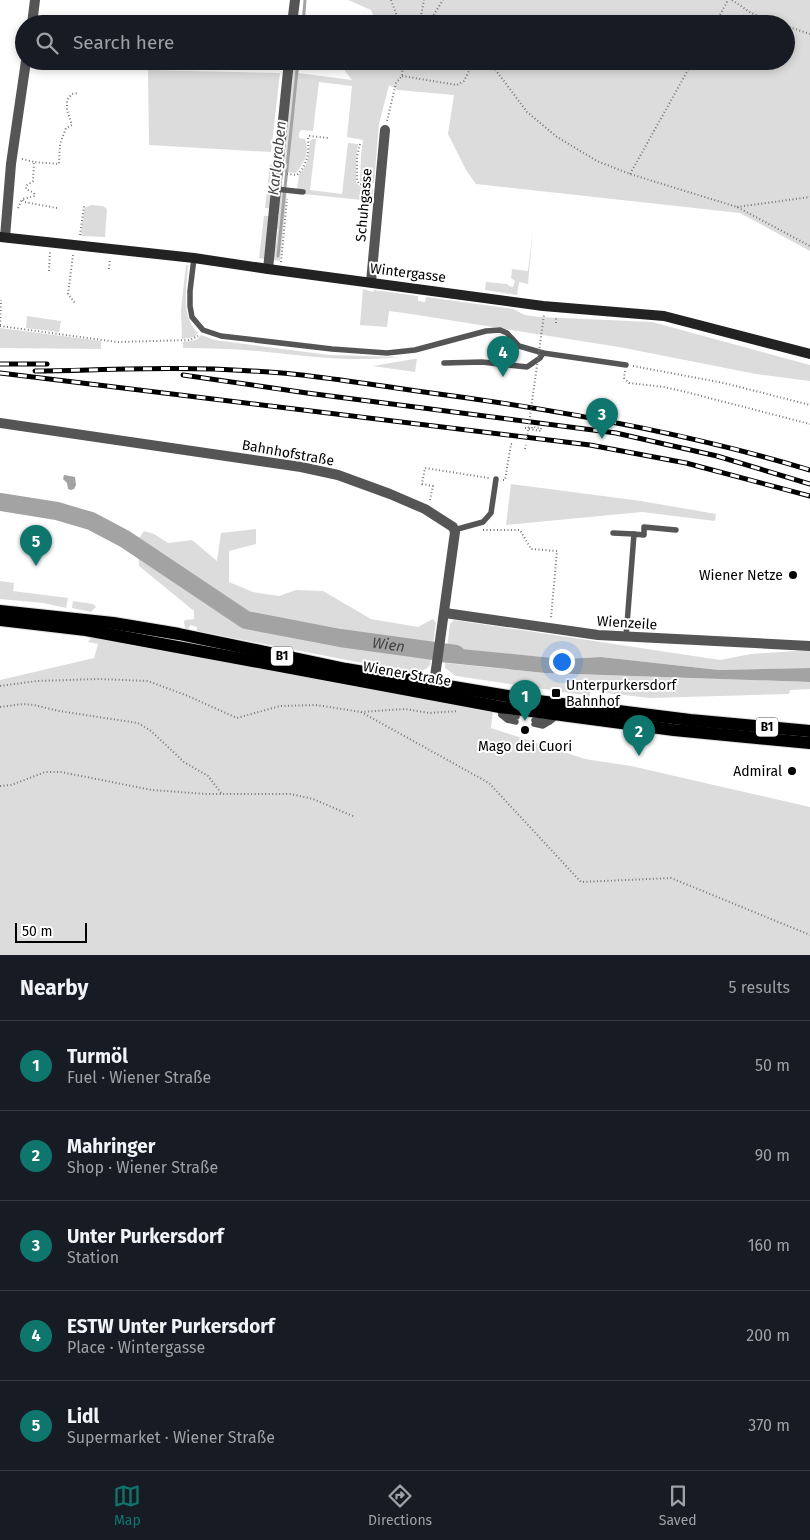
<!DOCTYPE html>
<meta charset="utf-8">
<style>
body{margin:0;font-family:"Fira Sans",sans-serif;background:#242831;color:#f1f3f6}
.scale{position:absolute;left:15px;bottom:12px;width:72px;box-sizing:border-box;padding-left:5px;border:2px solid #000;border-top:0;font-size:14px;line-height:18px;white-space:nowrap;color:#000;-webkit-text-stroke:4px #fff;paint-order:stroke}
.you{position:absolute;left:561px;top:661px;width:18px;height:18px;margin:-12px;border:4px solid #fff;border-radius:50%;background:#1a73e8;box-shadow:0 0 0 8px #1a73e833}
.badge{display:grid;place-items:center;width:32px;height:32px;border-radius:50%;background:#0f766e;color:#fff;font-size:16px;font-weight:700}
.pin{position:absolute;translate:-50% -41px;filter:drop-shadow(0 1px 2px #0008)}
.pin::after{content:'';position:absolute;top:26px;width:18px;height:15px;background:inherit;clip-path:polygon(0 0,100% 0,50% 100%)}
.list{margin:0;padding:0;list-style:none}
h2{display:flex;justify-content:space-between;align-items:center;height:65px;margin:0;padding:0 20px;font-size:21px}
h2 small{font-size:16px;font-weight:400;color:#9ea1a6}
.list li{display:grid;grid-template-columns:32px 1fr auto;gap:15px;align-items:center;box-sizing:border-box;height:90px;padding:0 20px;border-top:1px solid #363941}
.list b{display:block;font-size:19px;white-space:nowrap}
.list p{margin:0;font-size:16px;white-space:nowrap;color:#9ea1a6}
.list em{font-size:16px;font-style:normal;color:#9ea1a6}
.icon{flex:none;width:28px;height:28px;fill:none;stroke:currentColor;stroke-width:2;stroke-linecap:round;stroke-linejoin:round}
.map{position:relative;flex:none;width:810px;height:955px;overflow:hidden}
.search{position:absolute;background:#171b24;box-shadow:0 2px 8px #0003;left:15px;right:15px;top:15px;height:55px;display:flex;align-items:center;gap:12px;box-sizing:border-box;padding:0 18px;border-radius:28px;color:#9ea1a6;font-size:19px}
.sheet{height:515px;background:#171b24}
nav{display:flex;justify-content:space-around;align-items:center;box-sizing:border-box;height:70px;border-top:1px solid #363941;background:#171b24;font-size:14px;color:#9ea1a6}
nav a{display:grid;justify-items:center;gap:2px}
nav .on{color:#0f766e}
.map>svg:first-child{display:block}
</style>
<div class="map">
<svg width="810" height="955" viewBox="0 0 810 955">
<rect width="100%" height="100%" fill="#fff"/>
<g fill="#dcdcdc">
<path d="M348,0H810V251L740,213L476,184L466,170L448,134L454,95L398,90L389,85L379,124L374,183H363L360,181L361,155L363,140L347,137L352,86L319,82L313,131L301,130L299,133V138L305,139C310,152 304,163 296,173L282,172V163H285L288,121L286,120L292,61H300L298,73L352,80L345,71L344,61H786V24H369L374,17L371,10Z"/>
<path d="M148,70L280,73L271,152L149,145Z"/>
<path d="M312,139H316L310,190L342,194L348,143L358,144L356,160V183L362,188L373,189L372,201L303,194L297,189L299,175L306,165L308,159L310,141Z"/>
<path d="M270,164L274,166L270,208H265Z"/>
<path d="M279,192H287L280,261L272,260L274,243H276L278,229H275L276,220H278L279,214L277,213Z"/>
<path d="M91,205L103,206L107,209L105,237L81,236L84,209L86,207Z"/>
<path d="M264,216H269L264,259L259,258Z"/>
<path d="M533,229L528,284L519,282L517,295L485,290L486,282L507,284L509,286L513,287L515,281L511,278L512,269L528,271Z"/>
<path d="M186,265H188C187,288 180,315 198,333L195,337L182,339L181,310Z"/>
<path d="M363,289L373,292L374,290L418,296V301L425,302L426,297L513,309L525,315L539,317L652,322L810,365V381L756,374L619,347L411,314L389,311L387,327L360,325Z"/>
<path d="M27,316L61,321L59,332L26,328Z"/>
<path d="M0,328L101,341V349L0,348Z"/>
<path d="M201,335L215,340L329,355L400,357C355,362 312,357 267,352C239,349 211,348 183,348V342L196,340Z"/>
<path d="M414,359H417L415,372L373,366Z"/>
<path d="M511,484L641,501L716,514L715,521L642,512L506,525Z"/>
<path d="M256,529V544L229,551V582L253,592L279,596L296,590L323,591L371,619L418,627L433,619L436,623L430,665L426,669L414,673L197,631V627L190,625L189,629L185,628L184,622L185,620L194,619V611L139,566L137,542L144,531L154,534L168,543L192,540L217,561L221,533Z"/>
<path d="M0,581L14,583L13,591L68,598L66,608L43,603L0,599Z"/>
<path d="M73,601L93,604L96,607L91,612L72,608Z"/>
<path d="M454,620L720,660L751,654L810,650V668L719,670L601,657L563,659L447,648L450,624Z"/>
<path d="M91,638L266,668L485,711L486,710L493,711L491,728L585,759L631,766L810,807V955H0V680L94,658L98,644L88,642Z"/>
<path d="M445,663L545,673L810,682V689L790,690L789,694L649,698L590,691V696L456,676L445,668Z"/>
</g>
<g fill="#a3a3a3">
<path d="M64,475L75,477L76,485L74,489L71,490L68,489L67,483L63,479Z"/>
<path d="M441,647L563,659L601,657L719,670L810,668V682L545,673L439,662Z"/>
</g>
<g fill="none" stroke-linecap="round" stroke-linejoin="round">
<g stroke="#a3a3a3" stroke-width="3">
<path d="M303,24L305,0"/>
<path d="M278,256L298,61"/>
</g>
<path stroke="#a3a3a3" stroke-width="18" id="s1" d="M0,502L57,511L91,521L125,539L246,620L340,638L456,654"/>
<defs>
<g id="primary">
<path d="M0,611L113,623L179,634L346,669L538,701L690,720L810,731"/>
<path d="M0,620L86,630L500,707L674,730L810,743"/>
</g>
</defs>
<use href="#primary" stroke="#dbdbdb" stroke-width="14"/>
<g stroke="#777" stroke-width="2" stroke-dasharray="1 2.5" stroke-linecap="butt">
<path d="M391,0L400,24"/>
<path d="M732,0L751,13L780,24"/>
<path d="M303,17L318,18"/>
<path d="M418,24L421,16L424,0"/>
<path d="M428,24L443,0"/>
<path d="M715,24L728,0"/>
<path d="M786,26L810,34"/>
<path d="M489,61L527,112L557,137L597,161L630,174L737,207L810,246"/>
<path d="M402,76L457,85L464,81L474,61"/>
<path d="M387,121L396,83L402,76L403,61"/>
<path d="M360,144L357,157V180L359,184L371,186"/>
<path d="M22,159L34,162"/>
<path d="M287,174L297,175C308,164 309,152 308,137L310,136L328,138"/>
<path d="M630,174L693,61"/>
<path d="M737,207L810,197"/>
<path d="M18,208L22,199"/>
<path d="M57,208L24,202L22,199L35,196L34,193L26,189V186L33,181L34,162L59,164L60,144L66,128L72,125L67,110V100L72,94L79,93"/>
<path d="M80,235L84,206"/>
<path d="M73,255L68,294L75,303"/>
<path d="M281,262L287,199"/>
<path d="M109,269L110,259"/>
<path d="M49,271L50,251"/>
<path d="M556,323V317"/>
<path d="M0,325L1,300"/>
<path d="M0,326L117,342L190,340L198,336"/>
<path d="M633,366L724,383L810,405"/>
<path d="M625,371L624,378L629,383L664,387L682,391L810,424"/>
<path d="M525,428H530"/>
<path d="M529,429L541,431V428L532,427V429"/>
<path d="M525,449L526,445"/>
<path d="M503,480H505L511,444L514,445"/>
<path d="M430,500L433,486L422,484L425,468L489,478"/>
<path d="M483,530H520L531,549L557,551L551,618"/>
<path d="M0,686L37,681L98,679L148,681L188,696L237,718L280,706L316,705L361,712L405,709L429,713L458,711"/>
<path d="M0,707L23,704L34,705L59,711L138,723L151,731L184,762L208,776L222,794"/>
<path d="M361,712L489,783L581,882L671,878L810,935"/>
<path d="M0,786L11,785L45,772H61L152,790L207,794H291L313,799L355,817"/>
</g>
<g stroke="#555" stroke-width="5.5">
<path d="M276,189L303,192"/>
<path d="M194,258L190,291V306L192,317L203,330L221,336L332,349L387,353L415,350L486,331L500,330L507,333L519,346L543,353"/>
<path d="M444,363L482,362L527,367L540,358L543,353L626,365"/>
<path d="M454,530L483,522L491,513L496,479"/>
<path d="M613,533L634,534"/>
<path d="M626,637L634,534L644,535V527L676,530"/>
<path d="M500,707L501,715L517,717"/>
<path d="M501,715L507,720L516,722"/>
<path d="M534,720L550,722L557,716"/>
<path d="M534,724L543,726L548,723"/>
</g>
<g stroke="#555" stroke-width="10">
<path d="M32,24L35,0"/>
<path d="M292,24L295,0"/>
<path d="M5,237L11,164L26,61"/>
<path d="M268,269L289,61"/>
<path d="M371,282L385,130"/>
<path d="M0,423L301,467L338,475L390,494L425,509L453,527L455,532L433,691"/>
<path d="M445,613L598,635L810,646"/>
</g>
<path stroke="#222" stroke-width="10" d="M0,237L194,258L268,269L543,306L664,316L810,354"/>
<use href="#primary" stroke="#000" stroke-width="12"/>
<defs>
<g id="rail">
<path d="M0,364H47"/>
<path d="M35,371C107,370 180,366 252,371C310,374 367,384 424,392C554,409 684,432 810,470"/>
<path d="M0,373L590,445L686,463L810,496"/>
<path d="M183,375L307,393L616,433L717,456L810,484"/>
</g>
</defs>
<use href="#rail" stroke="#000" stroke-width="5"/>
<use href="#rail" stroke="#fff" stroke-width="3" stroke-dasharray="9" stroke-linecap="butt"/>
<path stroke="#777" stroke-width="2" stroke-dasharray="1 2.5" stroke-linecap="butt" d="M527,438L544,315"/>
</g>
<g fill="#000" stroke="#fff" stroke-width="2">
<circle cx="793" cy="575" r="5"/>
<rect x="551" y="688" width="10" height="10" rx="2.5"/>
<circle cx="525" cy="730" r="5"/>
<circle cx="792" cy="771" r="5"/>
</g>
<g text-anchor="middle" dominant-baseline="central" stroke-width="4" stroke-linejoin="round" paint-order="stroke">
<g fill="#fff" stroke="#4c4c4c" stroke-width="1">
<rect x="271" y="646.5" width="22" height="19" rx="4"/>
<rect x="756" y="717.5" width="22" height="19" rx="4"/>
</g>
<g font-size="12" font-weight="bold" fill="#000">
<text x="282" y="656">B1</text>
<text x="767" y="727">B1</text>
</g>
<g font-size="14" fill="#000" stroke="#fff">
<text transform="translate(364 205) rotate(-85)">Schuhgasse</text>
<text transform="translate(408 273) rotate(7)">Wintergasse</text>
<text transform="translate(288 453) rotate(10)">Bahnhofstraße</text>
<text transform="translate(627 623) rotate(4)">Wienzeile</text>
<text transform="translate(407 674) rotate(10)">Wiener Straße</text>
</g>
<g font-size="14" fill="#000" stroke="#fff" text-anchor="end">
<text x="783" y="575">Wiener Netze</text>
<text x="566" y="685" text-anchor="start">Unterpurkersdorf<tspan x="566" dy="16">Bahnhof</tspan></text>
<text x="525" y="746" text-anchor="middle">Mago dei Cuori</text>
<text x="782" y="771">Admiral</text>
</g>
<g font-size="15" font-style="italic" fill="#444" stroke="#fff">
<text transform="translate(277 158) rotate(-84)">Karlgraben</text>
<text stroke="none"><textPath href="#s1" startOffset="422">Wien</textPath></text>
</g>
</g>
</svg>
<div class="scale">50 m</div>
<div class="you"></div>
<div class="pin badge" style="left:525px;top:721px">1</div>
<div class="pin badge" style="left:639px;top:756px">2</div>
<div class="pin badge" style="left:602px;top:439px">3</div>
<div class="pin badge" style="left:503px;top:377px">4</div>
<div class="pin badge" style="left:36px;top:566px">5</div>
<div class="search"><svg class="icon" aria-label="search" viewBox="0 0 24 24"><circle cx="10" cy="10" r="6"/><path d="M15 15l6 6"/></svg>Search here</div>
</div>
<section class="sheet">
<h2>Nearby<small>5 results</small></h2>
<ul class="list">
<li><span class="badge">1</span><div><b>Turmöl</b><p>Fuel · Wiener Straße</p></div><em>50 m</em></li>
<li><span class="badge">2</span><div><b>Mahringer</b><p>Shop · Wiener Straße</p></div><em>90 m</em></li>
<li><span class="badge">3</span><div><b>Unter Purkersdorf</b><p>Station</p></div><em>160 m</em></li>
<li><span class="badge">4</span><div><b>ESTW Unter Purkersdorf</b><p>Place · Wintergasse</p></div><em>200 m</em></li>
<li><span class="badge">5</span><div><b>Lidl</b><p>Supermarket · Wiener Straße</p></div><em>370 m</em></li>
</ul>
</section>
<nav>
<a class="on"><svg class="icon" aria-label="map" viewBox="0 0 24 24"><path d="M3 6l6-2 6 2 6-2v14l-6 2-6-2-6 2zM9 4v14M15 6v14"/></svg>Map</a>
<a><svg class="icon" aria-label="directions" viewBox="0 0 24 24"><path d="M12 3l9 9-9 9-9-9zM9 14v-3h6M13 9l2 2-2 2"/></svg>Directions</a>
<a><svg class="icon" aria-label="saved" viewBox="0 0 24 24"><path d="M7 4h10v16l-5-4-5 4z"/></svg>Saved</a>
</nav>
